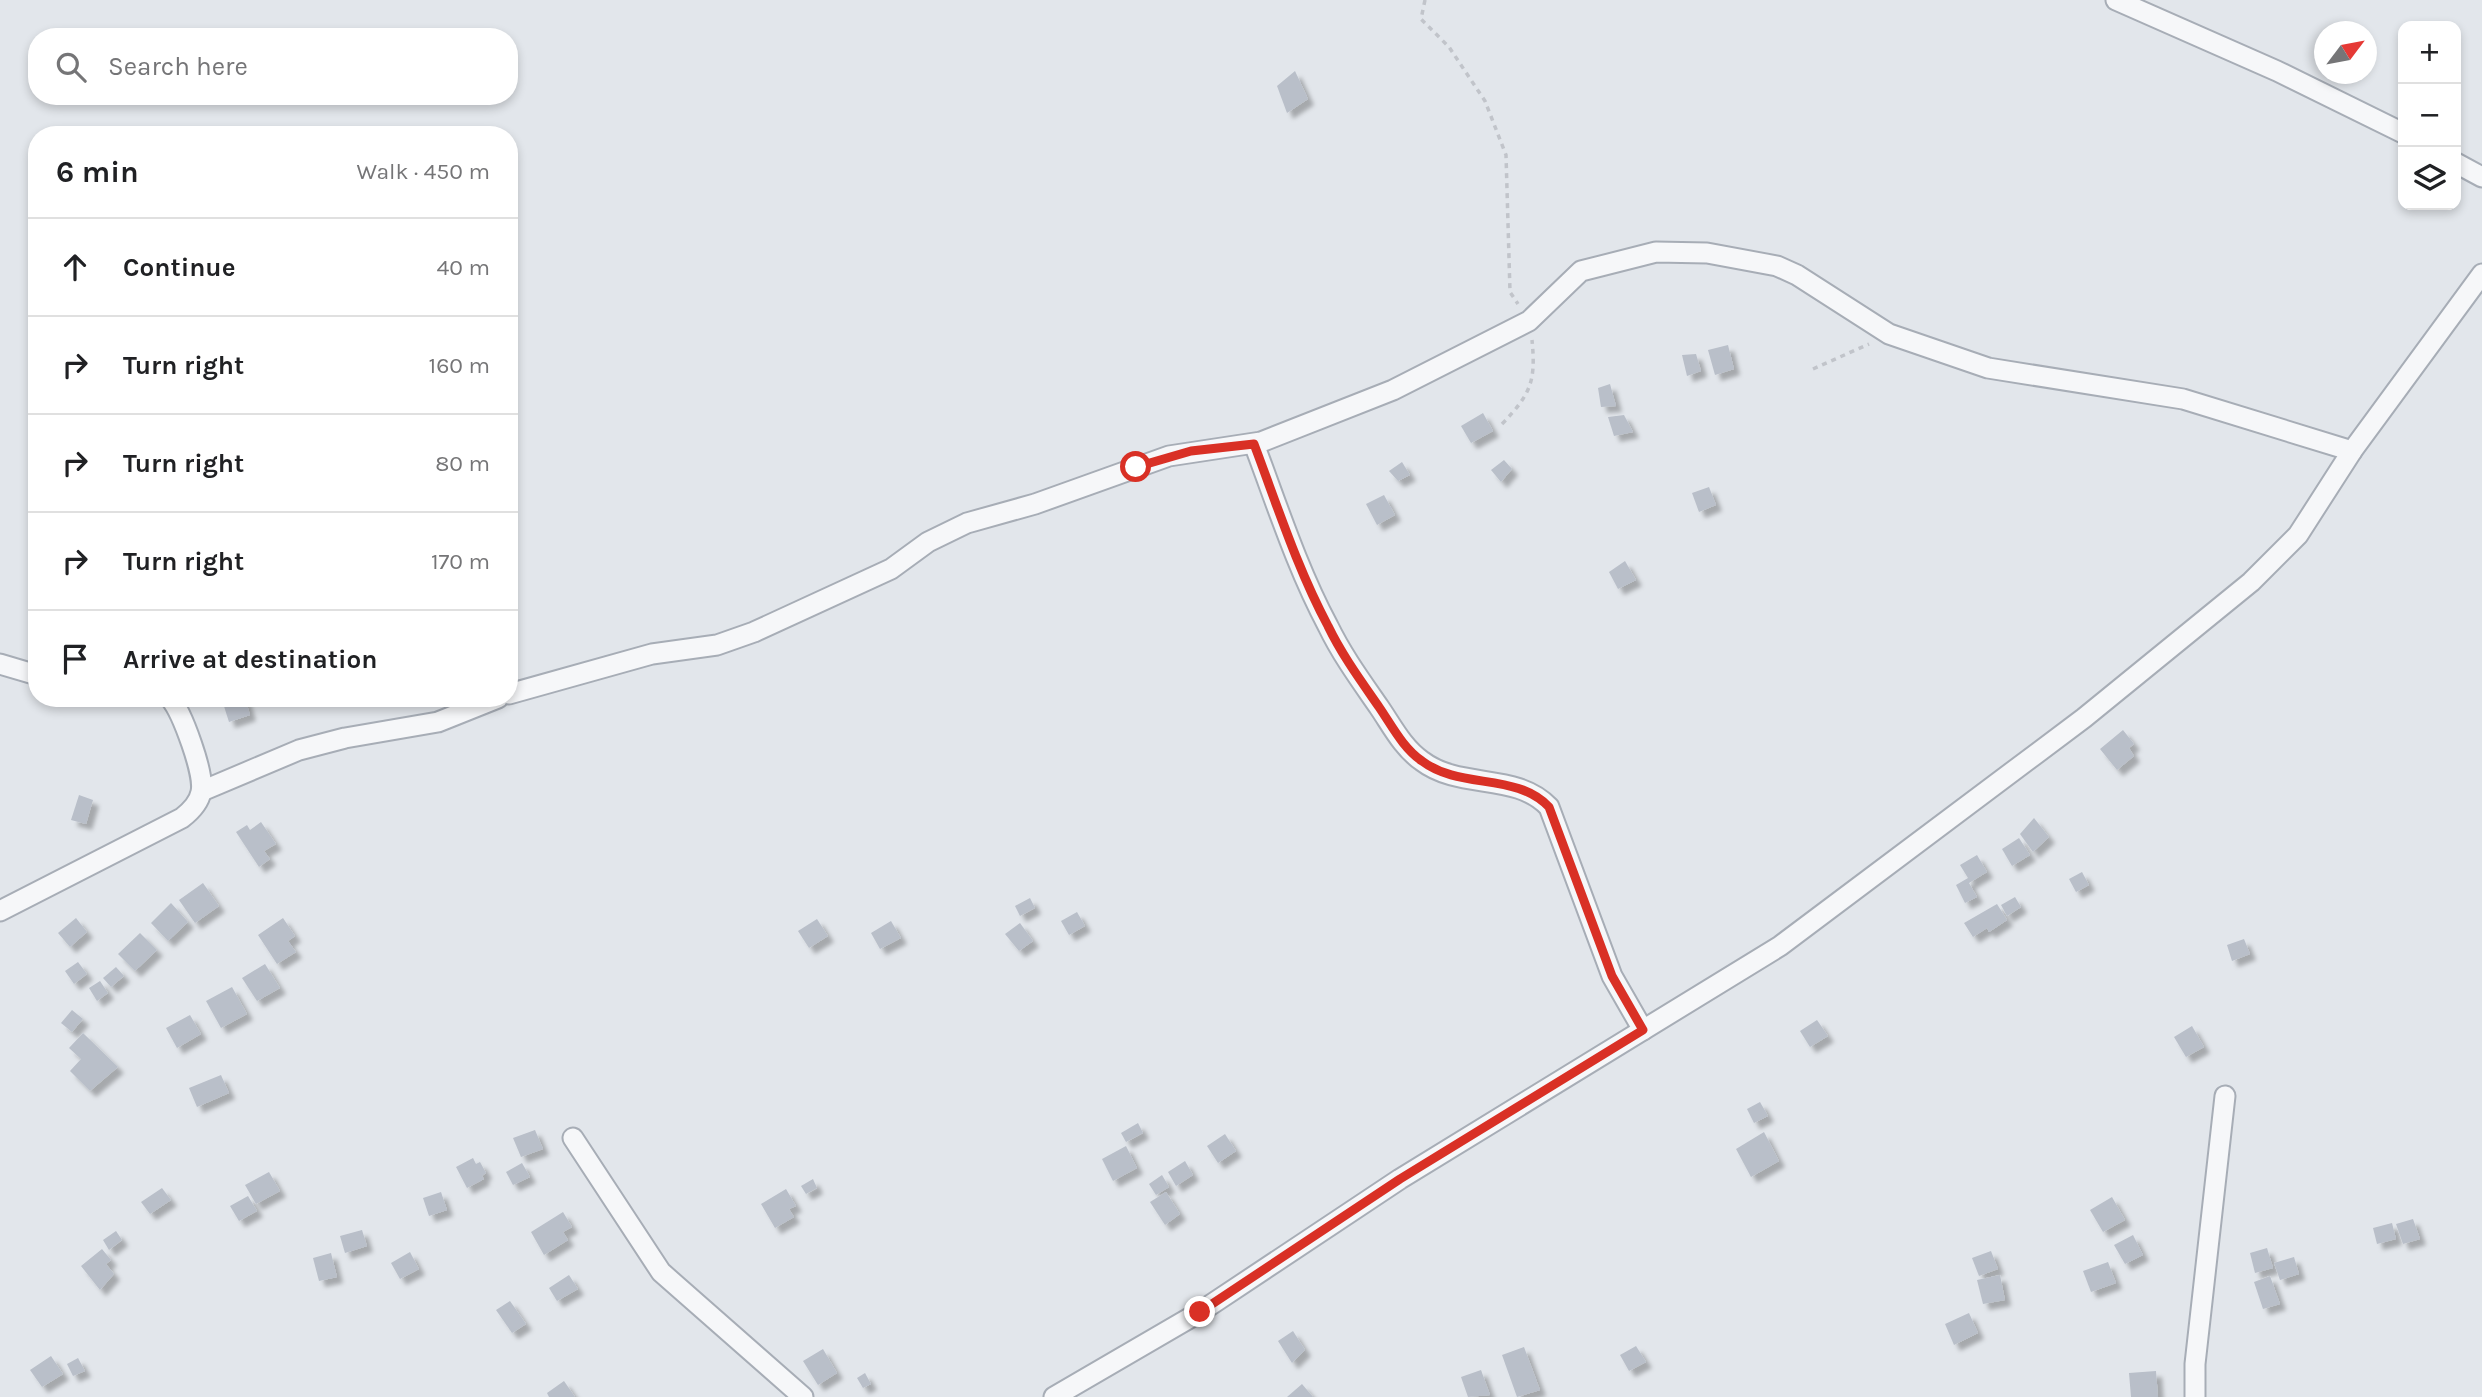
<!DOCTYPE html>
<meta charset="utf-8">
<style>
body{margin:0;font-family:Karla,sans-serif;background:#f6f6f6;color:#202124}
.controls{position:absolute;right:21px;top:21px;display:grid;overflow:hidden;border-radius:14px;box-shadow:0 4px 10px #0003}
.controls button{width:63px;height:63px;display:grid;place-items:center;padding:0;border:0;border-bottom:2px solid #e0e0e0;background:#fff;color:#202124;font:35px sans-serif}
.compass{position:absolute;left:2314px;top:21px;width:63px;height:63px;border-radius:50%;background:#fff;box-shadow:0 4px 10px #0003;rotate:58deg}
.stop{position:absolute;width:21px;height:21px;margin:-16px;border:5px solid #d93025;border-radius:50%;background:#fff}
.stop.end{background:#d93025;border-color:#fff;box-shadow:0 2px 7px #0008}
.list{margin:0;padding:0;list-style:none}
h2{display:flex;justify-content:space-between;align-items:center;height:91px;margin:0;padding:0 28px;font-size:30px}
h2 small{font-size:23px;font-weight:400;color:#757577}
.list li{display:grid;grid-template-columns:46px 1fr auto;gap:21px;align-items:center;box-sizing:border-box;height:98px;padding:0 28px;border-top:2px solid #e0e0e0}
.list b{display:block;font-size:26px;white-space:nowrap}
.list em{font-size:23px;font-style:normal;color:#757577}
.icon{flex:none;width:38px;height:38px;fill:none;stroke:currentColor;stroke-width:2;stroke-linecap:round;stroke-linejoin:round}
.map{position:relative;flex:none;width:2482px;height:1397px;overflow:hidden}
.search{position:absolute;background:#fff;box-shadow:0 4px 10px #0003;left:28px;top:28px;width:490px;height:77px;display:flex;align-items:center;gap:18px;box-sizing:border-box;padding:0 24px;border-radius:28px;color:#757577;font-size:26px}
.panel{position:absolute;background:#fff;box-shadow:0 4px 10px #0003;left:28px;top:126px;width:490px;height:581px;border-radius:28px}
.map>svg:first-child{display:block}
</style>
<div class="map">
<svg width="2482" height="1397" viewBox="0 0 2482 1397">
<defs>
<filter id="shadow"><feDropShadow dx="6" dy="6" stdDeviation="2" flood-color="#0004"/></filter>
</defs>
<rect width="100%" height="100%" fill="#e2e6eb"/>
<g fill="#b9bfc9" filter="url(#shadow)">
<path d="M1295,71L1308,99L1287,113L1277,86Z"/>
<path d="M1728,345L1734,369L1715,375L1708,350Z"/>
<path d="M1696,354L1701,371L1687,376L1682,355Z"/>
<path d="M1610,384L1616,406L1601,407L1598,388Z"/>
<path d="M1483,413L1493,431L1471,443L1461,426Z"/>
<path d="M1624,415L1633,432L1614,436L1608,417Z"/>
<path d="M1504,460L1512,469L1501,482L1491,470Z"/>
<path d="M1402,462L1410,475L1398,481L1389,471Z"/>
<path d="M1709,487L1716,505L1699,512L1692,493Z"/>
<path d="M1384,495L1395,515L1377,525L1366,504Z"/>
<path d="M1625,561L1636,580L1618,589L1609,572Z"/>
<path d="M245,698L250,715L229,722L222,700Z"/>
<path d="M2123,730L2134,744L2129,748L2134,756L2117,770L2100,749Z"/>
<path d="M79,795L93,800L86,824L71,820Z"/>
<path d="M2034,818L2049,837L2033,852L2020,834Z"/>
<path d="M261,822L276,844L264,851L270,859L259,867L236,832L247,825L250,830Z"/>
<path d="M2019,838L2030,855L2012,866L2002,849Z"/>
<path d="M1977,855L1987,872L1969,883L1977,897L1965,903L1956,885L1968,878L1960,865Z"/>
<path d="M2082,872L2089,885L2076,892L2069,879Z"/>
<path d="M203,883L219,906L195,923L179,900Z"/>
<path d="M2015,897L2021,907L2007,916L2001,905Z"/>
<path d="M1030,898L1035,908L1020,916L1015,906Z"/>
<path d="M171,903L188,922L168,941L151,923Z"/>
<path d="M1997,904L2007,920L1989,932L1987,928L1973,937L1964,923Z"/>
<path d="M1077,912L1085,926L1069,935L1061,921Z"/>
<path d="M76,918L87,932L70,947L58,933Z"/>
<path d="M283,918L295,936L288,941L296,952L277,964L258,935Z"/>
<path d="M817,919L828,936L809,948L798,931Z"/>
<path d="M891,921L901,938L880,949L871,933Z"/>
<path d="M1020,923L1033,941L1019,951L1005,934Z"/>
<path d="M140,933L157,950L135,971L118,954Z"/>
<path d="M2244,939L2250,954L2232,961L2227,945Z"/>
<path d="M78,962L87,974L74,984L65,971Z"/>
<path d="M265,964L280,988L257,1001L242,978Z"/>
<path d="M116,967L124,976L111,987L103,978Z"/>
<path d="M100,981L108,993L97,1001L89,988Z"/>
<path d="M232,987L247,1014L221,1028L206,1001Z"/>
<path d="M72,1010L83,1019L72,1032L61,1023Z"/>
<path d="M190,1015L201,1034L177,1048L166,1028Z"/>
<path d="M1817,1020L1828,1036L1810,1047L1800,1031Z"/>
<path d="M2192,1026L2204,1047L2186,1057L2174,1037Z"/>
<path d="M83,1033L118,1067L90,1091L70,1071L81,1059L69,1048Z"/>
<path d="M221,1075L229,1093L197,1107L189,1088Z"/>
<path d="M1760,1102L1768,1116L1754,1123L1747,1109Z"/>
<path d="M1138,1123L1143,1133L1126,1142L1121,1133Z"/>
<path d="M535,1130L543,1149L521,1157L513,1138Z"/>
<path d="M1764,1132L1779,1161L1751,1177L1736,1149Z"/>
<path d="M1225,1134L1236,1151L1218,1163L1207,1146Z"/>
<path d="M1126,1146L1137,1168L1113,1181L1102,1159Z"/>
<path d="M473,1158L476,1164L480,1162L486,1173L482,1176L484,1179L467,1188L456,1167Z"/>
<path d="M1185,1161L1193,1175L1176,1186L1168,1172Z"/>
<path d="M522,1163L530,1177L513,1185L506,1172Z"/>
<path d="M269,1172L280,1191L256,1204L245,1185Z"/>
<path d="M1162,1175L1169,1187L1156,1195L1149,1184Z"/>
<path d="M813,1179L817,1188L806,1194L801,1186Z"/>
<path d="M162,1188L171,1200L150,1214L141,1202Z"/>
<path d="M786,1189L796,1206L789,1209L794,1217L775,1228L761,1204Z"/>
<path d="M441,1192L447,1210L429,1216L423,1198Z"/>
<path d="M1166,1192L1180,1214L1165,1225L1150,1202Z"/>
<path d="M248,1196L257,1211L239,1221L230,1206Z"/>
<path d="M2112,1197L2125,1220L2103,1232L2090,1210Z"/>
<path d="M563,1212L572,1227L563,1232L568,1240L544,1255L531,1232Z"/>
<path d="M2413,1219L2420,1239L2403,1244L2396,1224Z"/>
<path d="M2392,1223L2396,1239L2377,1244L2373,1228Z"/>
<path d="M362,1230L367,1246L345,1253L340,1236Z"/>
<path d="M116,1231L122,1240L109,1250L103,1240Z"/>
<path d="M2133,1235L2143,1255L2125,1264L2114,1245Z"/>
<path d="M2267,1248L2273,1268L2255,1273L2250,1253Z"/>
<path d="M102,1249L111,1260L106,1264L114,1274L100,1290L81,1266Z"/>
<path d="M1991,1251L1998,1269L1979,1276L1972,1258Z"/>
<path d="M410,1252L419,1269L400,1279L391,1263Z"/>
<path d="M331,1253L337,1277L319,1281L313,1258Z"/>
<path d="M2294,1257L2299,1274L2280,1280L2274,1263Z"/>
<path d="M2108,1262L2116,1283L2091,1292L2083,1271Z"/>
<path d="M569,1275L578,1289L557,1301L549,1288Z"/>
<path d="M2000,1275L2005,1300L1983,1304L1977,1280Z"/>
<path d="M2270,1276L2280,1304L2263,1309L2254,1282Z"/>
<path d="M510,1301L526,1324L512,1333L496,1310Z"/>
<path d="M1969,1313L1978,1333L1954,1345L1945,1324Z"/>
<path d="M1293,1331L1305,1350L1292,1363L1278,1341Z"/>
<path d="M1636,1346L1646,1362L1629,1371L1620,1355Z"/>
<path d="M1524,1347L1540,1390L1517,1397L1502,1355Z"/>
<path d="M823,1349L837,1373L818,1385L803,1361Z"/>
<path d="M51,1356L63,1374L42,1387L30,1370Z"/>
<path d="M78,1358L85,1371L73,1376L67,1364Z"/>
<path d="M1481,1370L1490,1395L1468,1397L1461,1377Z"/>
<path d="M2156,1371L2158,1397H2131L2129,1373Z"/>
<path d="M865,1373L871,1384L863,1388L857,1378Z"/>
<path d="M564,1381L575,1397H549L547,1393Z"/>
<path d="M1302,1384L1313,1397H1287Z"/>
</g>
<g fill="none" stroke-linecap="round" stroke-linejoin="round">
<defs>
<g id="minor">
<path d="M2116,0L2277,71L2403,133"/>
<path d="M2456,163L2482,177"/>
<path d="M1254,444C1277,505 1297,568 1328,626C1342,655 1361,681 1379,707C1392,726 1403,748 1422,761C1460,790 1516,772 1549,807L1612,976L1643,1030"/>
<path d="M0,664L37,675"/>
<path d="M509,694L652,654L717,645L754,632L891,569L928,542L967,523L1035,504L1169,456L1261,442L1393,390L1529,321L1581,271L1656,252L1707,253L1777,266L1797,275L1889,334L1988,368L2183,399L2352,451"/>
<path d="M202,791L299,750L345,738L438,722L498,698"/>
<path d="M0,911L182,818C191,811 199,803 201,792C205,774 182,712 170,698"/>
<path d="M573,1138L661,1272L803,1397"/>
<path d="M1054,1397L1200,1312L1400,1179L1780,946L2084,718L2251,582L2298,535L2352,451L2482,274"/>
<path d="M2195,1397V1364L2225,1096"/>
</g>
</defs>
<use href="#minor" stroke="#a7adb6" stroke-width="23"/>
<g stroke="#c1c4ca" stroke-width="3.5" stroke-dasharray="5 5" stroke-linecap="butt">
<path d="M1425,0L1421,19L1449,47L1485,101L1506,155L1510,292L1518,304"/>
<path d="M1813,369L1869,344"/>
<path d="M1502,424C1531,394 1536,381 1532,340"/>
</g>
<use href="#minor" stroke="#f6f7f9" stroke-width="19"/>
</g>
<g fill="none" stroke-linecap="round" stroke-linejoin="round">
<path stroke="#d93025" stroke-width="9" d="M1136,467L1191,451L1254,444C1277,505 1297,568 1328,626C1342,655 1361,681 1379,707C1392,726 1403,748 1422,761C1460,790 1516,772 1549,807L1612,976L1643,1030L1400,1179L1200,1312"/>
</g>
</svg>
<div class="controls">
<button>+</button>
<button>−</button>
<button><svg class="icon" aria-label="layers" viewBox="0 0 24 24"><path d="M12 4l9 5-9 5-9-5zM3 14l9 5 9-5"/></svg></button>
</div>
<svg class="compass" viewBox="-18 -18 36 36"><path d="M0-13l5 13h-10z" fill="#e53935"/><path d="M0 13l5-13h-10z" fill="#757577"/></svg>
<div class="stop" style="left:1136px;top:467px"></div>
<div class="stop end" style="left:1200px;top:1312px"></div>
<div class="search"><svg class="icon" aria-label="search" viewBox="0 0 24 24"><circle cx="10" cy="10" r="6"/><path d="M15 15l6 6"/></svg>Search here</div>
<section class="panel">
<h2>6 min<small>Walk · 450 m</small></h2>
<ul class="list">
<li><svg class="icon" aria-label="ahead" viewBox="0 0 24 24"><path d="M12 20V5M6 11l6-6 6 6"/></svg><div><b>Continue</b></div><em>40 m</em></li>
<li><svg class="icon" aria-label="right" viewBox="0 0 24 24"><path d="M7 20v-9h11M14 6l5 5-5 5"/></svg><div><b>Turn right</b></div><em>160 m</em></li>
<li><svg class="icon" aria-label="right" viewBox="0 0 24 24"><path d="M7 20v-9h11M14 6l5 5-5 5"/></svg><div><b>Turn right</b></div><em>80 m</em></li>
<li><svg class="icon" aria-label="right" viewBox="0 0 24 24"><path d="M7 20v-9h11M14 6l5 5-5 5"/></svg><div><b>Turn right</b></div><em>170 m</em></li>
<li><svg class="icon" aria-label="arrive" viewBox="0 0 24 24"><path d="M6 21V4h12l-3 4 3 4H6"/></svg><div><b>Arrive at destination</b></div></li>
</ul>
</section>
</div>
